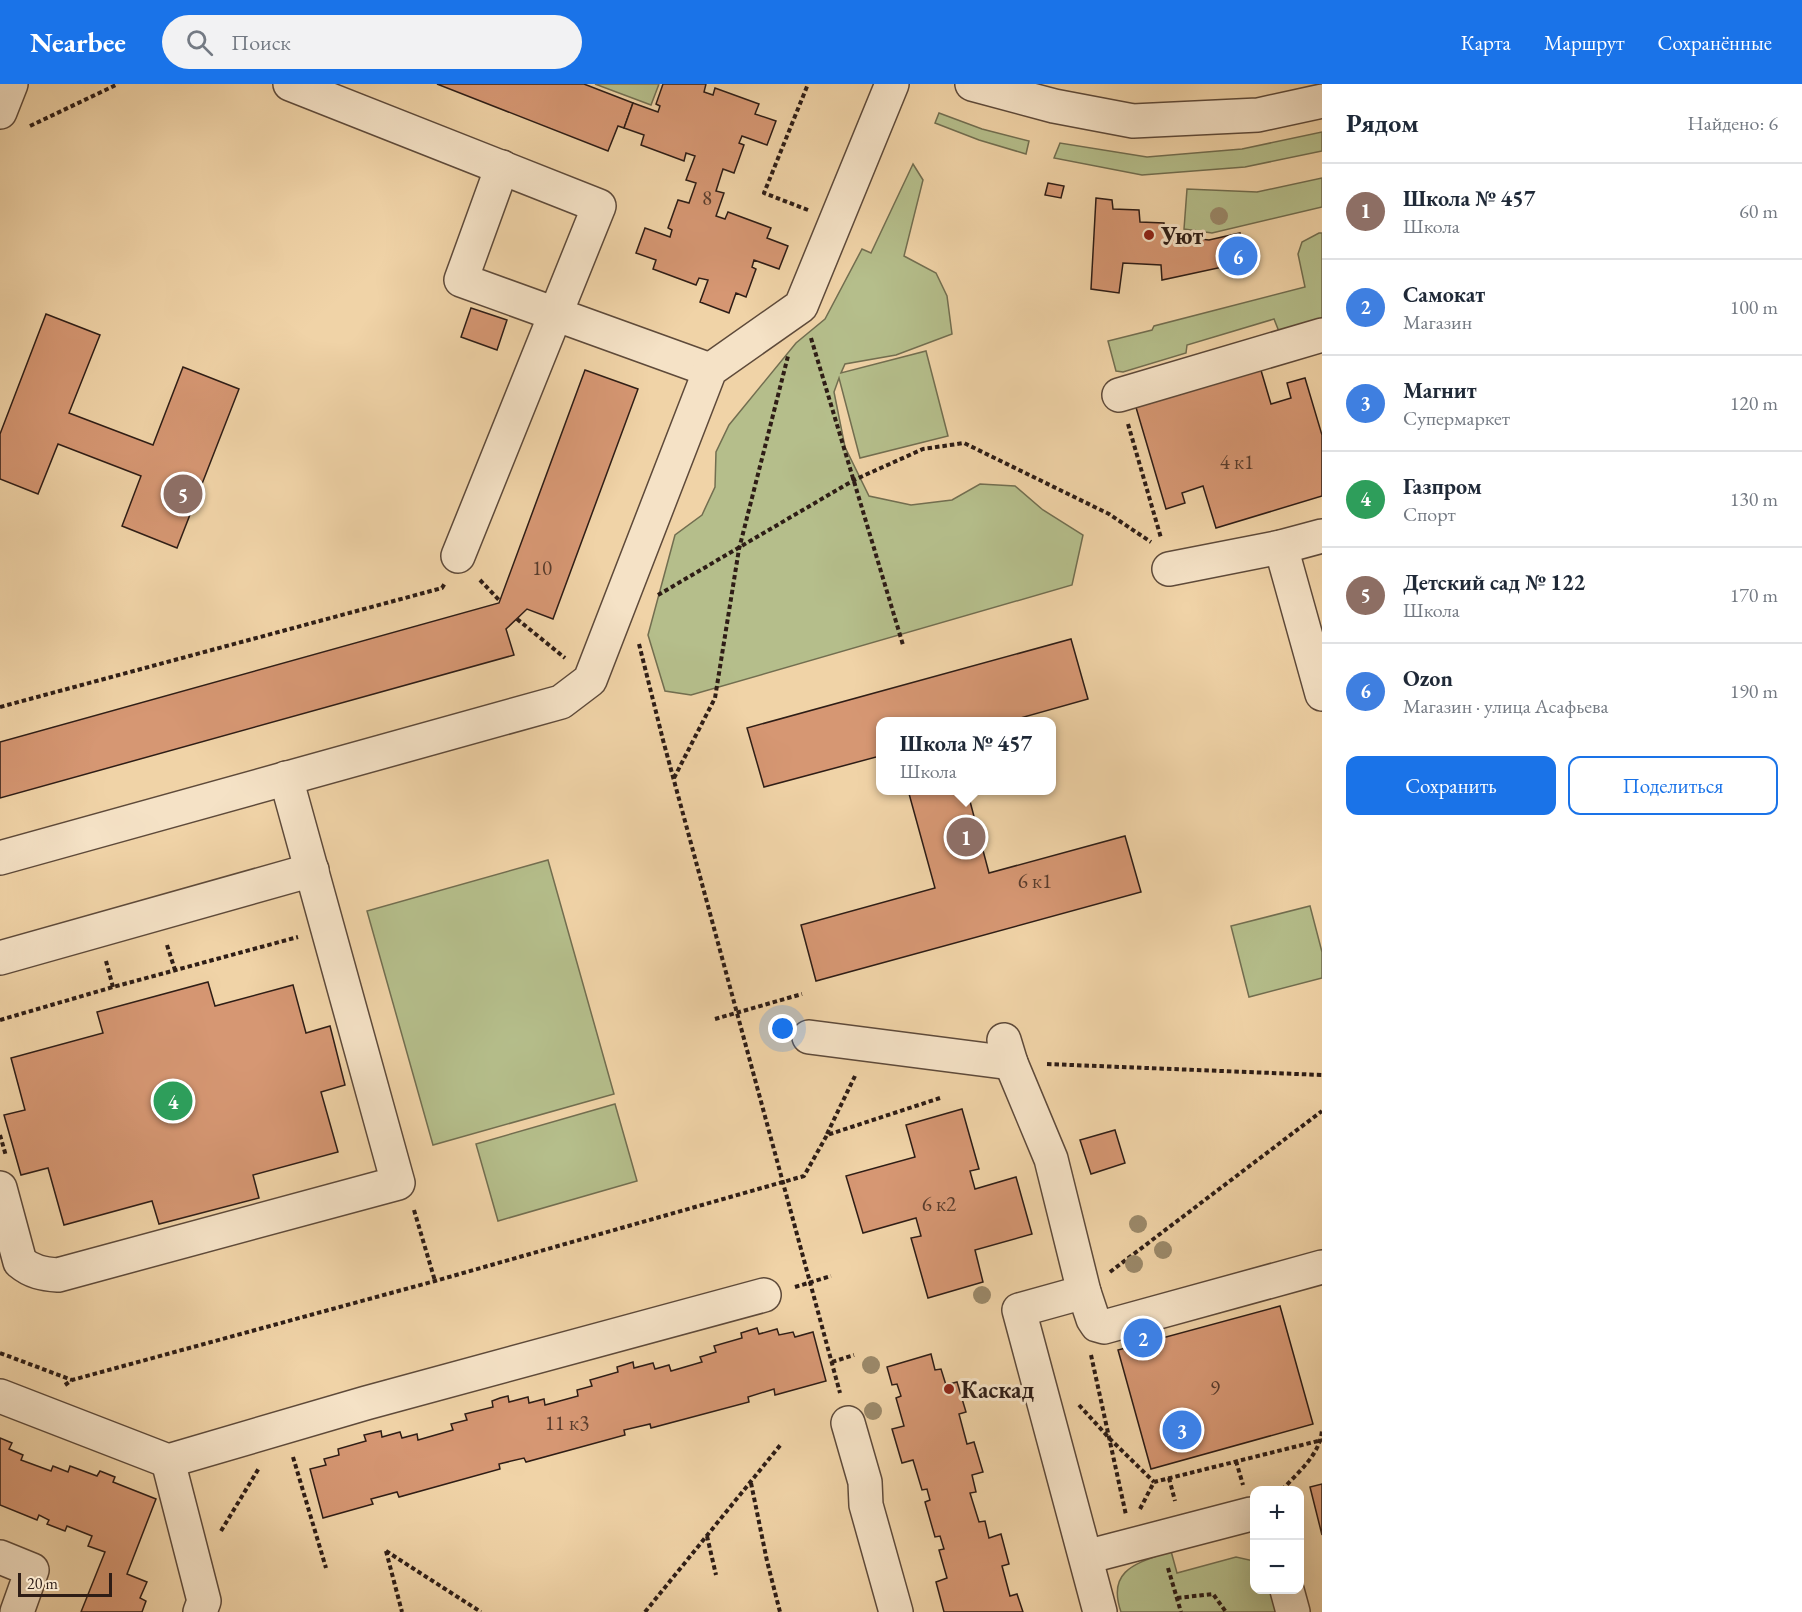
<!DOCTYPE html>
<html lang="ru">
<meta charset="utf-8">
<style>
body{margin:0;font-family:"EB Garamond",serif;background:#f2f2f3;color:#1f2937}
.controls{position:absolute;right:18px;bottom:18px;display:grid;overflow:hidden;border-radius:12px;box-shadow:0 6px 24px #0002}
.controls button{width:54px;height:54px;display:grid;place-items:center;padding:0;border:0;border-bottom:2px solid #e0e1e3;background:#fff;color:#1f2937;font:30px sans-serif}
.scale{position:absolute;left:18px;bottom:15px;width:94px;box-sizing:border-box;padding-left:6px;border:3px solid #2e1d16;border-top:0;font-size:16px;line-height:21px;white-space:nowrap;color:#2e1d16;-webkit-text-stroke:4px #f5e2c6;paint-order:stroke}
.you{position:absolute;left:783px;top:945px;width:21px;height:21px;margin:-15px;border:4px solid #fff;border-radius:50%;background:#1a73e8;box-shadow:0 0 0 9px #1a73e833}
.badge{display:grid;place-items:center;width:39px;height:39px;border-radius:50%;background:#1a73e8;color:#fff;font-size:20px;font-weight:700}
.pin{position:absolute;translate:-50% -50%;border:3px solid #fff;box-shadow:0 2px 6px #0006}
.popup{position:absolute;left:876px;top:633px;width:180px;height:78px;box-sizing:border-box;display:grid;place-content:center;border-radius:12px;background:#fff;filter:drop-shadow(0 2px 4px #0005);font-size:20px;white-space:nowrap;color:#747a83}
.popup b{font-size:22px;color:#1f2937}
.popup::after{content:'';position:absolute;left:50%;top:100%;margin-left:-12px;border:12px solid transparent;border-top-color:#fff}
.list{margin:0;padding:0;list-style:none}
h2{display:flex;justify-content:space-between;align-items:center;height:78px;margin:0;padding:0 24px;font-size:26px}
h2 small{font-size:20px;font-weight:400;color:#747a83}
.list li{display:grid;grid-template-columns:39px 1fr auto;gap:18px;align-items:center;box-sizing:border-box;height:96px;padding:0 24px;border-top:2px solid #e0e1e3}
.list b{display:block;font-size:22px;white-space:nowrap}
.list p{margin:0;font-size:20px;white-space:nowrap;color:#747a83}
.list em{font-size:20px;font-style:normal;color:#747a83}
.actions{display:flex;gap:12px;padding:18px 24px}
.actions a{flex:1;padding:14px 0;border:2px solid #1a73e8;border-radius:12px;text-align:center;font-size:21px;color:#1a73e8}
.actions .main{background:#1a73e8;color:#fff}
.icon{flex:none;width:33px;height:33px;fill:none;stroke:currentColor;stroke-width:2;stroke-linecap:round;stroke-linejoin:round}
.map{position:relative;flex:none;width:1322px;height:1528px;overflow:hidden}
header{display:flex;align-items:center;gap:36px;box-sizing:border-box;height:84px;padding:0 30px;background:#1a73e8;color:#fff}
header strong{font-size:28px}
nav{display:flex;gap:33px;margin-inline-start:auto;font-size:21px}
.search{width:420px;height:54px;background:#f2f2f3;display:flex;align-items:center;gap:15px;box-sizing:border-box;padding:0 21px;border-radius:33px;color:#747a83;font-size:22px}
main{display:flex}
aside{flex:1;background:#fff}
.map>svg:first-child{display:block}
</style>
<header>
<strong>Nearbee</strong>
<div class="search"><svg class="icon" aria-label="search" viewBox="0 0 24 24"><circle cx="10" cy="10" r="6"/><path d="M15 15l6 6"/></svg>Поиск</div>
<nav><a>Карта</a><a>Маршрут</a><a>Сохранённые</a></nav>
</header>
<main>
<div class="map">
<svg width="1322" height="1528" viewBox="0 0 1322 1528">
<rect width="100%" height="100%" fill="#f0d3a7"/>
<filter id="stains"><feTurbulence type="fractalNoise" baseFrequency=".00333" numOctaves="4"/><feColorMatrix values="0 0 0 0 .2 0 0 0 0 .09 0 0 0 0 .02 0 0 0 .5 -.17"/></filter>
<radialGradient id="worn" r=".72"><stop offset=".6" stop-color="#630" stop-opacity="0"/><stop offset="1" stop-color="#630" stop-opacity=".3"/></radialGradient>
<g fill="#b5be8b" stroke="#726e50" stroke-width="1.5">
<path d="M595,0H659L651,21Z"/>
<path d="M939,29L982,45L1029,57L1026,70L979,56L935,39Z"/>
<path d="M1322,48V67L1245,83L1142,91L1054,74L1060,59L1147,73L1242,65Z"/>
<path d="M913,80L923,96L904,172L936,189L947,212L952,250L896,271L845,280L841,289L926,267L948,352L860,374L839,294L834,308L845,363L869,412L911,421L952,416L980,400L1015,402L1043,426L1083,451L1072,501L691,611L665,607L648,551L675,451L702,431L715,403L716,368L729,341L796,259L825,235L862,165L871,169Z"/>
<path d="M1322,94V123L1212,149L1184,145L1187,105L1257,108Z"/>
<path d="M1319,149H1322V239L1280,250L1274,235L1187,261L1186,269L1123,288L1116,287L1108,257L1152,246L1154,242L1305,203L1298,170L1302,158Z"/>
<path d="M548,776L614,1010L433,1061L367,827Z"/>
<path d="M1310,822L1322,868V894L1249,913L1231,842Z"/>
<path d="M615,1020L637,1097L498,1137L476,1060Z"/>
<path d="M1171,1467L1177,1489L1236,1473L1254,1477V1506H1270L1277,1528H1121C1106,1485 1138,1479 1171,1467Z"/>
</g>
<g fill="#d69773" stroke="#2e1d16" stroke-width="1.5">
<path d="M437,0H584L633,19L624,44L618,42L608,67Z"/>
<path d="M663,0H706L704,8L713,11L715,4L759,20L755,30L776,37L767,61L742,52L739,59L744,61L734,89L723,85L716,107L724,109L716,132L725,135L728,128L771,144L767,154L788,162L779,185L754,176L752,183L756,185L746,213L736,209L729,229L700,218L708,196L699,194L696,201L653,185L656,176L636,169L645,144L670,153L672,146L668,144L678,116L689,119L696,99L686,96L695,72L686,69L684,77L641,61L644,51L624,44L633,19L658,28L660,22L656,20Z"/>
<path d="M1048,99L1064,102L1061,114L1045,111Z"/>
<path d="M1096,114L1112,116L1113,125L1139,126L1140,138L1164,139V151L1209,156L1240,149L1246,178L1162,196L1161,181L1123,179L1119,209L1091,205Z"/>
<path d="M471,224L507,236L497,266L461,253Z"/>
<path d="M46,230L100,251L69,329L153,361L183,283L239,305L177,464L122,442L141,392L58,360L38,410L0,395V350Z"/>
<path d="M1260,283L1271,320L1291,314L1287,299L1305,294L1322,351V412L1216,444L1203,402L1182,409L1185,419L1166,425L1135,320Z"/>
<path d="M585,286L638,305L553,535L527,525L506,545L514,571L0,714V658L499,519Z"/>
<path d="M1071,555L1088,615L1006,638H880V672L764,703L747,644Z"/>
<path d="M908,706H967L989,789L1125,752L1141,808L816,897L801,841L935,804Z"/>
<path d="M208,898L215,922L293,901L306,949L330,942L345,1001L321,1008L338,1068L253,1091L259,1114L159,1140L152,1117L64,1141L48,1084L21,1091L4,1031L25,1026L11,974L103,949L97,928Z"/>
<path d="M962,1025L979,1085L970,1087L975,1105L1016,1093L1032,1150L975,1166L983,1198L928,1214L911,1154L921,1152L916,1134L863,1149L846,1092L915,1073L906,1041Z"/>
<path d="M1115,1046L1125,1079L1091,1090L1080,1056Z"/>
<path d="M1280,1222L1313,1340L1151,1385L1118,1266Z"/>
<path d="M757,1244L759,1250L777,1245L779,1251L793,1248L795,1253L813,1248L826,1297L775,1311L774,1305L748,1313L749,1318L651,1344L650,1340L624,1346L625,1351L526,1378L524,1374L499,1380L500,1385L399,1413L397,1408L371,1415L373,1420L323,1434L310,1385L326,1381L324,1375L339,1371L338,1365L366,1357L364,1351L381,1347L382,1353L400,1348L402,1354L417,1350L418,1356L453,1346L451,1340L467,1336L465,1330L493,1323L492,1317L500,1314L508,1312L509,1318L528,1313L529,1319L544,1315L545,1321L578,1312L577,1306L592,1302L590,1296L618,1288L617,1283L633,1278L634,1284L653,1279L655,1285L669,1281L671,1287L702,1278L700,1273L716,1268L714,1262L742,1254L741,1249Z"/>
<path d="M931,1270L935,1286L941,1285L946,1301L957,1298L966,1328L959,1330L967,1360L974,1358L983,1388L972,1391L976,1408L970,1409L979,1438L985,1437L989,1454L1001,1450L1009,1480L1002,1482L1010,1512L1017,1510L1023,1528H944L936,1498L947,1494L939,1466L944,1465L940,1452L935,1453L925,1418L930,1416L927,1405L922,1406L913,1376L902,1379L892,1345L904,1342L896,1314L901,1312L897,1300L892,1301L887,1283Z"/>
<path d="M0,1354L12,1359L9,1365L23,1371L21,1376L51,1387L53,1382L68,1388L70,1382L97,1392L100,1387L115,1393L113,1398L156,1415L127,1490L147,1498L140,1514L146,1517L142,1528H81L105,1468L88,1462L92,1452L67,1442L65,1447L47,1440L49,1436L39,1431L37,1436L0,1421Z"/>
<path d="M1322,1400V1451L1310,1403Z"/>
</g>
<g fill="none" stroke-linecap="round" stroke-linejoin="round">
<defs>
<g id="minor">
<path d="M290,0L599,122L458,472"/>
<path d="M972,0L1054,22L1133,37L1258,31L1322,17"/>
<path d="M0,28L11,0"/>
<path d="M502,83L461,196L710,286"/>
<path d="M1119,311L1322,251"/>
<path d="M1281,463L1322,610"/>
<path d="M1169,485L1281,463L1322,452"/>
<path d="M0,774L561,618L590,596L710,286L801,222L892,0"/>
<path d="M0,874L312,786"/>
<path d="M809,953L1011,979"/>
<path d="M1004,956L1011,979L1051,1075L1084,1208L1093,1235L1097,1241L1104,1243L1322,1183"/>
<path d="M0,1104L20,1178C32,1188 43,1190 58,1191L398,1099L286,694"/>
<path d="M1084,1208L1019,1226L1100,1528"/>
<path d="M0,1312L168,1377L366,1319L764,1211"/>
<path d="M848,1339L865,1398L866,1421L896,1528"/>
<path d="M168,1377L204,1517L200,1528"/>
<path d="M0,1473L32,1486L17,1528"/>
<path d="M1086,1473L1251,1430L1254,1431"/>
<path d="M1287,1506L1293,1528"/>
</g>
</defs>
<use href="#minor" stroke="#5e4a3a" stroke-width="36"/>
<g stroke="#2e1d16" stroke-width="4" stroke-dasharray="4.5 3" stroke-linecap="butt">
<path d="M30,42L118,0"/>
<path d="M808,126L764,109L808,0"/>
<path d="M811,254L903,561"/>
<path d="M1128,340L1161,454"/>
<path d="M480,496L500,517"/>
<path d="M658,511L854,396L923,365L964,359L1109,430L1151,458"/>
<path d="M517,535L565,574"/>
<path d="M639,560L663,656L840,1309"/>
<path d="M0,623L442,504L445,499"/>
<path d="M674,694L715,614L739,465L788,272"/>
<path d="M167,861L175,886"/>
<path d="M106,877L113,903"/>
<path d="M715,935L802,910"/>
<path d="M0,936L113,903L298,853"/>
<path d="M1047,980L1322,991"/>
<path d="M827,1050L855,992"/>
<path d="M0,1051L6,1072"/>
<path d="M414,1126L435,1197"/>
<path d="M1110,1188L1322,1027"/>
<path d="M795,1203L831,1192"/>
<path d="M0,1269L72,1296"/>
<path d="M1091,1271L1126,1431"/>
<path d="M832,1278L854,1271"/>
<path d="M65,1301L72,1296L435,1197L804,1092L827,1051L940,1014"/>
<path d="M1079,1321L1110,1355L1154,1398"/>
<path d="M293,1373L326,1484"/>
<path d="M1236,1377L1243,1401"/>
<path d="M1169,1394L1175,1417"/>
<path d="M751,1399L767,1477L780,1528"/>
<path d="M1282,1406C1298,1388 1320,1371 1322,1346"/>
<path d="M1140,1425L1154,1398L1322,1356"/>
<path d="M221,1447L259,1384"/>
<path d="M707,1452L716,1491"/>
<path d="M386,1467L481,1528"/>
<path d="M386,1467L402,1528"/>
<path d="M1168,1484L1181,1528"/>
<path d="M1177,1514L1213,1510L1226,1528"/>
<path d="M645,1528L782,1359"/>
</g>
<use href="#minor" stroke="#f5e2c6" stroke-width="33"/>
</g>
<g fill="#9b896a">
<circle cx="1219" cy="132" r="9"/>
<circle cx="1138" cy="1140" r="9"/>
<circle cx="1163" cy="1166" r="9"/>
<circle cx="1134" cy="1180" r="9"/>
<circle cx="982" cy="1211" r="9"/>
<circle cx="871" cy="1281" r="9"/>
<circle cx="873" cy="1327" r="9"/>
</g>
<g fill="#8f2418" stroke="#f5e2c6" stroke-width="2">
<circle cx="1149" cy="151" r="6"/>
<circle cx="949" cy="1305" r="6"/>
</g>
<g text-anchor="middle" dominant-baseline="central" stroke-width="6" stroke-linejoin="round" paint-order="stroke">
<g font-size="21" fill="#583c2d">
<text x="707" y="113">8</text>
<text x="1237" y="377">4 к1</text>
<text x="542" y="483">10</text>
<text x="1035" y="796">6 к1</text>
<text x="939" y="1119">6 к2</text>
<text x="1215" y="1303">9</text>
<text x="567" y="1338">11 к3</text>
</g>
<g font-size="24" font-weight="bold" fill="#2e1d16" stroke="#f5e2c6" text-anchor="start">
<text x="1161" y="151">Уют</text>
<text x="961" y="1305">Каскад</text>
</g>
</g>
<rect width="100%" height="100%" filter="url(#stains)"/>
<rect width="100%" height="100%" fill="url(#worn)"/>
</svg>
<div class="controls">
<button>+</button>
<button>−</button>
</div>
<div class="scale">20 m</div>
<div class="you"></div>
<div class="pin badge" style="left:966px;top:753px;background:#8d6e63">1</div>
<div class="popup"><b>Школа № 457</b>Школа</div>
<div class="pin badge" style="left:1143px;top:1254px;background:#3f7fe0">2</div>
<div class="pin badge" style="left:1182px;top:1346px;background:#3f7fe0">3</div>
<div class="pin badge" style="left:173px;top:1017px;background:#2e9e5b">4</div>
<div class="pin badge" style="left:183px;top:410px;background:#8d6e63">5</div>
<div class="pin badge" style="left:1238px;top:172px;background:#3f7fe0">6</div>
</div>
<aside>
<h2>Рядом<small>Найдено: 6</small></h2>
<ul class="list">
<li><span class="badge" style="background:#8d6e63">1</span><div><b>Школа № 457</b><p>Школа</p></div><em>60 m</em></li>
<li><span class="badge" style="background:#3f7fe0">2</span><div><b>Самокат</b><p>Магазин</p></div><em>100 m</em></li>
<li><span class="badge" style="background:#3f7fe0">3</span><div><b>Магнит</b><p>Супермаркет</p></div><em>120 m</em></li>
<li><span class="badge" style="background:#2e9e5b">4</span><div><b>Газпром</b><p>Спорт</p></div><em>130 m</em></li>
<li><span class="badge" style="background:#8d6e63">5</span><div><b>Детский сад № 122</b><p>Школа</p></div><em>170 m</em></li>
<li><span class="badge" style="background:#3f7fe0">6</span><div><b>Ozon</b><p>Магазин · улица Асафьева</p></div><em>190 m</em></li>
</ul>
<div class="actions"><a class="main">Сохранить</a><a>Поделиться</a></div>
</aside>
</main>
